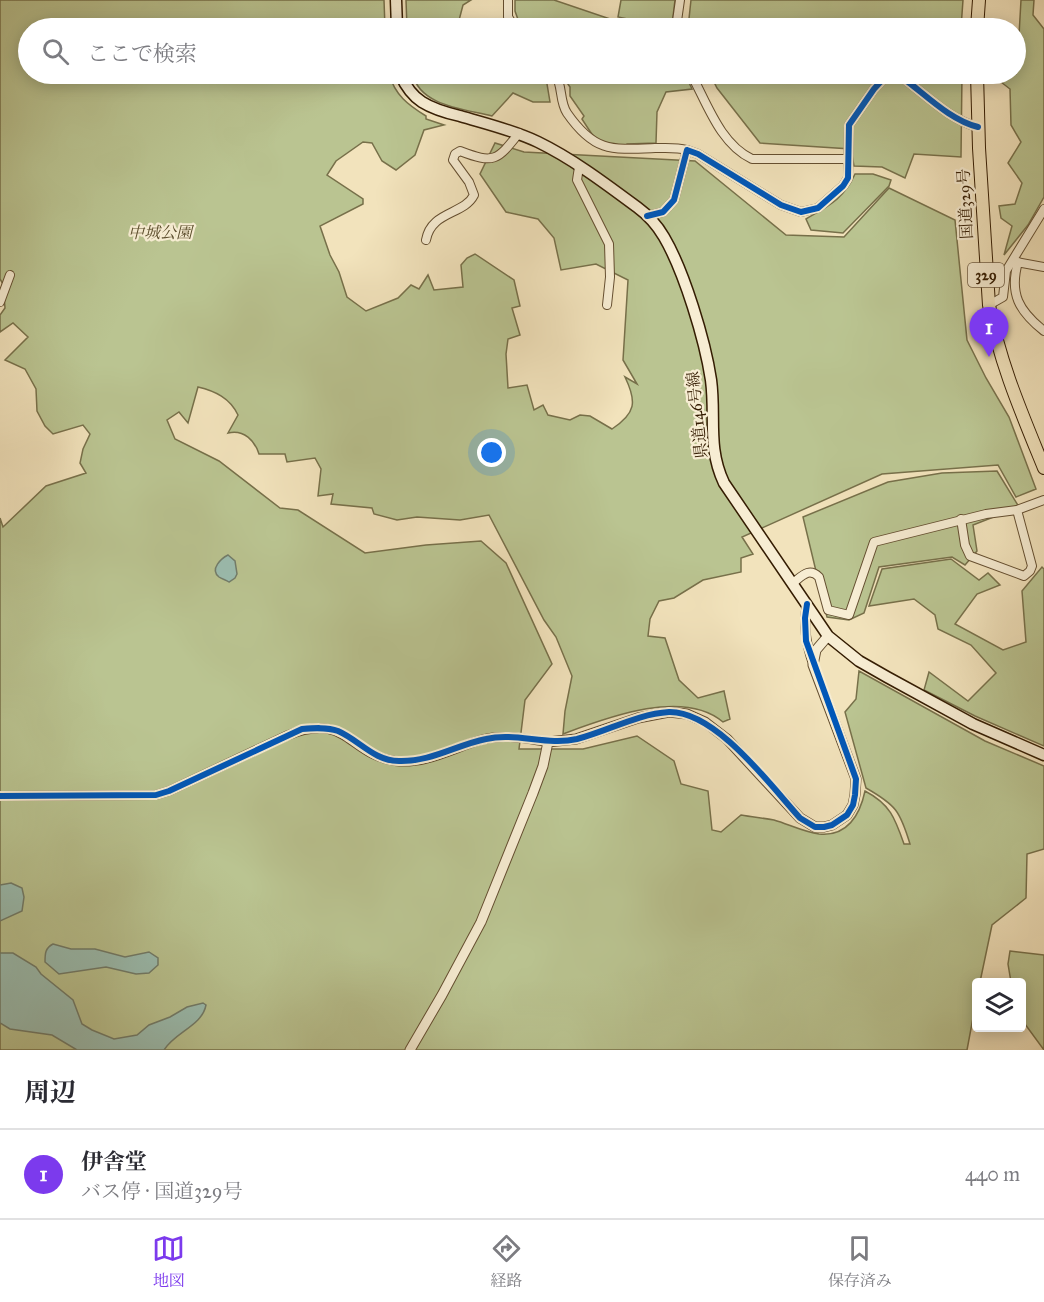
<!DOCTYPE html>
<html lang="ja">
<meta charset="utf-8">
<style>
body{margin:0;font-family:"IM FELL Great Primer","Noto Serif JP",serif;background:#f7f7f7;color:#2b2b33}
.controls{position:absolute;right:18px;bottom:18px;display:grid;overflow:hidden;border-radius:6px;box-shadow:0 3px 15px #0003}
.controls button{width:54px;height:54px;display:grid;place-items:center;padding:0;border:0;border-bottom:2px solid #e1e1e2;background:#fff;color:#2b2b33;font:30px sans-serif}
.you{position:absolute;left:492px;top:453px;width:21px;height:21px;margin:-15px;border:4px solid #fff;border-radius:50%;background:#1a73e8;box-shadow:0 0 0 9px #1a73e833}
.badge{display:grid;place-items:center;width:39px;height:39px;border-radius:50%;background:#7c3aed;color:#fff;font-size:20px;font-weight:700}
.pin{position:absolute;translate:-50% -50px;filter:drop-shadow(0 2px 3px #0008)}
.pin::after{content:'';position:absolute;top:32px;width:21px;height:18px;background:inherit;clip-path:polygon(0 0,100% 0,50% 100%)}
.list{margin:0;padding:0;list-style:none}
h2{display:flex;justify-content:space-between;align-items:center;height:78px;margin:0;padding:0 24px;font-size:26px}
h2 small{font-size:20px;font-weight:400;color:#7c7c81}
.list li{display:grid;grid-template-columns:39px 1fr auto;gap:18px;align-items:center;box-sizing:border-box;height:90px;padding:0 24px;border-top:2px solid #e1e1e2}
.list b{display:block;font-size:22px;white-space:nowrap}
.list p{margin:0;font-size:20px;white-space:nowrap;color:#7c7c81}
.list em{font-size:20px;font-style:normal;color:#7c7c81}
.icon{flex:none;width:33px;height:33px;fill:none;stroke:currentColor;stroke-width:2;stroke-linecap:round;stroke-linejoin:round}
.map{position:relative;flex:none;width:1044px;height:1050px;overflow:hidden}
.search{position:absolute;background:#fff;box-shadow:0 3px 15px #0003;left:18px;right:18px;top:18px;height:66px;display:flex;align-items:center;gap:15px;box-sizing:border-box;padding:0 21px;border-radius:33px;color:#7c7c81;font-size:22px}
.sheet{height:168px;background:#fff}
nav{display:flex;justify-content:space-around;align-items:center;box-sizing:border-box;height:84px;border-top:2px solid #e1e1e2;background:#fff;font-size:16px;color:#7c7c81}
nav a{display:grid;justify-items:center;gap:3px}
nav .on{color:#7c3aed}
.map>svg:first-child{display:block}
</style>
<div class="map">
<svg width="1044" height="1050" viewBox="0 0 1044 1050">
<rect width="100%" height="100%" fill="#f2e3bc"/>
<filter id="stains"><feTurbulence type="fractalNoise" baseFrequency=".00333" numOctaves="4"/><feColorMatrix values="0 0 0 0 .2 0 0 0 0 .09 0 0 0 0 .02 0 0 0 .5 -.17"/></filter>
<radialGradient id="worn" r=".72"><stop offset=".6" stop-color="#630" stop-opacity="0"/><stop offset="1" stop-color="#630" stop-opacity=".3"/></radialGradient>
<g fill="#bac491" stroke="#77704a" stroke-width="1.5">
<path d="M0,0H384L385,28H28V74H389C395,95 408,105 426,116V119L444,125L424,130L415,155L396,170L382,161L372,143L363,142L336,161L327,175L363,199V204L320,226L330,255L339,272L347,297L366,311L398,298L411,285L419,289L428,275L434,290L463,287L461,265L467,258L475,254L514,280L520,306L512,308L520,335L508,339L506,354L508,388L527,385L534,410L543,405L548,415L570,420L580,415L590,416L612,429C636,413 637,402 625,377L637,384L623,360L628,280L596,264L561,270L554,238L538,219L506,212L480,174L495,143L524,152L695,161L786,235L844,237L889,188L955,220L967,340L986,378L1009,417L1036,489L1016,497L998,465L882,474L742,537L753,554L741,558V572L703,580L674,598L659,601L650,619L648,636L665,638L679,680L698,698L724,691L730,719L723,722C683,688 606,718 563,734L565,711L572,676L556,637L544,620L489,515L460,520L417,517L397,520L374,514L372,508L331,504L333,494L318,496L321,469L315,458L287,462L285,454H259C255,441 244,429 228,433L238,415C230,398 215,391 198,387L188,423L179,412L167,420L175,439L219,461L280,508L298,510L365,553L426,545L481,541L506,563L552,664L525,700L519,749H583L637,736L674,761L681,784L708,791L712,830L721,832L741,815C752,817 763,818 774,820C788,824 804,832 819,834C847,837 860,815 865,791C890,804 895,818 904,844H910C900,811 896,805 866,788L845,712L856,699L859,671L985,741L1044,766V849L1027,854L1026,898L992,925L980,982H976V1002L967,1050H0V518L3,527L46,486L86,473L80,463L83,449L90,434L83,425L53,434L45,426L37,411L36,389L25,369L5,360L28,337L13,323L0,332V315L5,308L3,284L0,279Z"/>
<path d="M406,0H471L463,5L457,28H407Z"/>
<path d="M515,0H554L610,19L637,21L618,17L621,0H675L672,25L646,21V28H521L515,11Z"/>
<path d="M691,0H963L961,28H688Z"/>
<path d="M1021,0H1034L1033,15L1044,29V197L1028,225L1004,255L1012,226L1001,218L999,206L1015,204L1022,183L1008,163L1021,142L1011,125L1010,89L992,75L993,74H1016V54L1018,53Z"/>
<path d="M413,74H542L547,84L550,102H533L513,93L492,116C465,109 419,106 413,74Z"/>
<path d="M561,74H685L692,89L666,92L657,112L656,143L627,144L626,146C597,143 598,144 582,119L584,116L570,96V87Z"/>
<path d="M710,74H962L961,157L914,154L905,178L882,167L854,166L851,149L760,143L717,88Z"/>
<path d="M855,174H873L891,180L889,186L843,233L811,230L806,219C828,206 844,199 855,174Z"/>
<path d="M997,471L1019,507L973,525L977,551L965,565L952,557L879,567L864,613L849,620L827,617L803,517L888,482L942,473Z"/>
<path d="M951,559L979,580L988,573L1000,585L977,594L955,624L1003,650L1026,642L1022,591L1042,567L1044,569V746L975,716L924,690L929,672L968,701L996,673L971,645L938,629L935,615L914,599L869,606L882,569Z"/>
<path d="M1010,951L1044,955V1050L1022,1020V982H1011L1008,964Z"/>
</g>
<g fill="#9bbeb1" stroke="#727d6b" stroke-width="1.5">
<path d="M228,555L235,561L237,574L235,578L229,582C226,580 222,579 219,577C209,569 222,558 228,555Z"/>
<path d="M11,883L22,888L24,897L22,911L0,921V885Z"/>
<path d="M53,944L71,949H95L125,957L149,952L158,958V965L149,973L136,974L106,967L59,974L45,962C45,954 45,948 53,944Z"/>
<path d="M0,953H13L36,967L41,974L73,1000L82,1024L92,1030L114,1039L137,1035L149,1025L170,1017L187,1007L203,1003L206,1005C202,1026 175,1032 164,1050H77L52,1035L10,1029L0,1023Z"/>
</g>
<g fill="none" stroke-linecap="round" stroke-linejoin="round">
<defs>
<g id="minor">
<path d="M508,0V17L515,28"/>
<path d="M676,28L680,0"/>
<path d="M555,74C563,85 559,101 567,113C594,152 611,150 655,148C666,148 676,147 687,150"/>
<path d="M691,74C707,103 720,144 752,159H847"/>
<path d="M579,167L577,180L609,244L610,277L607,305"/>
<path d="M647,216L663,212L674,200L687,150L698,154L781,205L801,212L818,208L843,186L848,178L849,125L874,89L885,77L895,75L903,78C926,95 950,120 978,127"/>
<path d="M426,240C431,211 464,215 474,195L469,182L453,160L455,154L460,151C494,164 497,161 519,133"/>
<path d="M1016,262L1044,267"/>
<path d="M1018,262C1009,294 1019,311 1044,331"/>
<path d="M0,302L10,275"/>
<path d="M989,305L1003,297L1006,271L1044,209"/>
<path d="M961,519L965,545L970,556L1024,576L1030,571L1032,566L1017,510"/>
<path d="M793,583C802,576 809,567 819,577L828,610L849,615L874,542L986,514L1017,510L1044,500"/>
<path d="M807,604C803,626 806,643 813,664"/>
<path d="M0,796L156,795L169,791L286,736C348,711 347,754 395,761C426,765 455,747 484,739C504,734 527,739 548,742"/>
</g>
<path id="tertiary" d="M410,1050L442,995L481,922L533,793L543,766L548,742L576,739L638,718L669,712L687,714L705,722L727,739L800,818L815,827H824L832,825L847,815L853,805L855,795L856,779L813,665L816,650L828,636"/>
<g id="secondary">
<path d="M396,0L397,28"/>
<path d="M400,74C405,85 411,95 422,102C433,109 447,113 460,116C487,124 513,130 538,142C573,159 606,184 637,207C648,215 657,225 664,237C684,271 705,340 711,380C716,417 707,447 724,483L828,636L859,661L887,677L973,724L1044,755"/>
</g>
<g id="trunk">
<path d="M977,28L979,0"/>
<path d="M977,74L979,148L989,305C999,361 1022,414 1044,468"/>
</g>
</defs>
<use href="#minor" stroke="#644e30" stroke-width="10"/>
<use href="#tertiary" stroke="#644e30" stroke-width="11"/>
<use href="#secondary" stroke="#341c02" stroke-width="13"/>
<use href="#trunk" stroke="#341c02" stroke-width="14"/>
<use href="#minor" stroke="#f7edd3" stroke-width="8"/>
<use href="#tertiary" stroke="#f7edd3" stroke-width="9"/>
<use href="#secondary" stroke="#f7edd3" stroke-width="10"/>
<use href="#trunk" stroke="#f2e3bc" stroke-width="12"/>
<defs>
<g id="cycleway">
<path d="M647,216L663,212L674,200L687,150L698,154L781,205L801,212L818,208L843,186L848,178L849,125L874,89L885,77L895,75L903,78C926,95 950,120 978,127"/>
<path d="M0,796L156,795L169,791L302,729C314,728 327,727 338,731C359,740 374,761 399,761C431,762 456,745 486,739C516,732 547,746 577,739C608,731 637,714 669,712C716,711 770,785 800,818L815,827H824L832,825L847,815L853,805L855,795L856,779L806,641L805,618L807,604"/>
</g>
</defs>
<use href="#cycleway" stroke="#f7edd3" stroke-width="10"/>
<use href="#cycleway" stroke="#0057b8" stroke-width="6"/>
</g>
<g text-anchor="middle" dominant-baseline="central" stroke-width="4.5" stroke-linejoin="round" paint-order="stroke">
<rect fill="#f7edd3" stroke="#6e5b41" stroke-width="1.5" x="968" y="263" width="36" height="24" rx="4.5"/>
<g font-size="15" font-weight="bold" fill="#341c02">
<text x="986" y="275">329</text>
</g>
<g font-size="16" fill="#341c02" stroke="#f7edd3">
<text transform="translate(965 204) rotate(-93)">国道329号</text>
<text transform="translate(697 415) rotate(-96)">県道146号線</text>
</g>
<g font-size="16" font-style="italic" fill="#5c4e2d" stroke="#f7edd3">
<text x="160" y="232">中城公園</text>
</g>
</g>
<rect width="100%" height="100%" filter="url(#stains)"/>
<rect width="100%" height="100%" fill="url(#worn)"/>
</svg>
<div class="controls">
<button><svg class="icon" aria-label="layers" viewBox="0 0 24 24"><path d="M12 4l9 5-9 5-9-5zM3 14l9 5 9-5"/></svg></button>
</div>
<div class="you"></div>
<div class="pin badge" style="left:989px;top:357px">1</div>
<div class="search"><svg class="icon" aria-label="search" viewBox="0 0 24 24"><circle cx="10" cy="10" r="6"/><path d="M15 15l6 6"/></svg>ここで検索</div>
</div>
<section class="sheet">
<h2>周辺<small></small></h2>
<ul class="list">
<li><span class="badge">1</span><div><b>伊舎堂</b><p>バス停 · 国道329号</p></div><em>440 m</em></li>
</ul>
</section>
<nav>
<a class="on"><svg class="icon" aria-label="map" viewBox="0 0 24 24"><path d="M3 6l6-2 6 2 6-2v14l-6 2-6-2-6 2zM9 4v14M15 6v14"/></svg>地図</a>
<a><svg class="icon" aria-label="directions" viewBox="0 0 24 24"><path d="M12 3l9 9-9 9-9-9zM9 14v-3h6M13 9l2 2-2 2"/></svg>経路</a>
<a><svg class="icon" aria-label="saved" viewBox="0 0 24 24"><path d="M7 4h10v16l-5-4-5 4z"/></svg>保存済み</a>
</nav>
